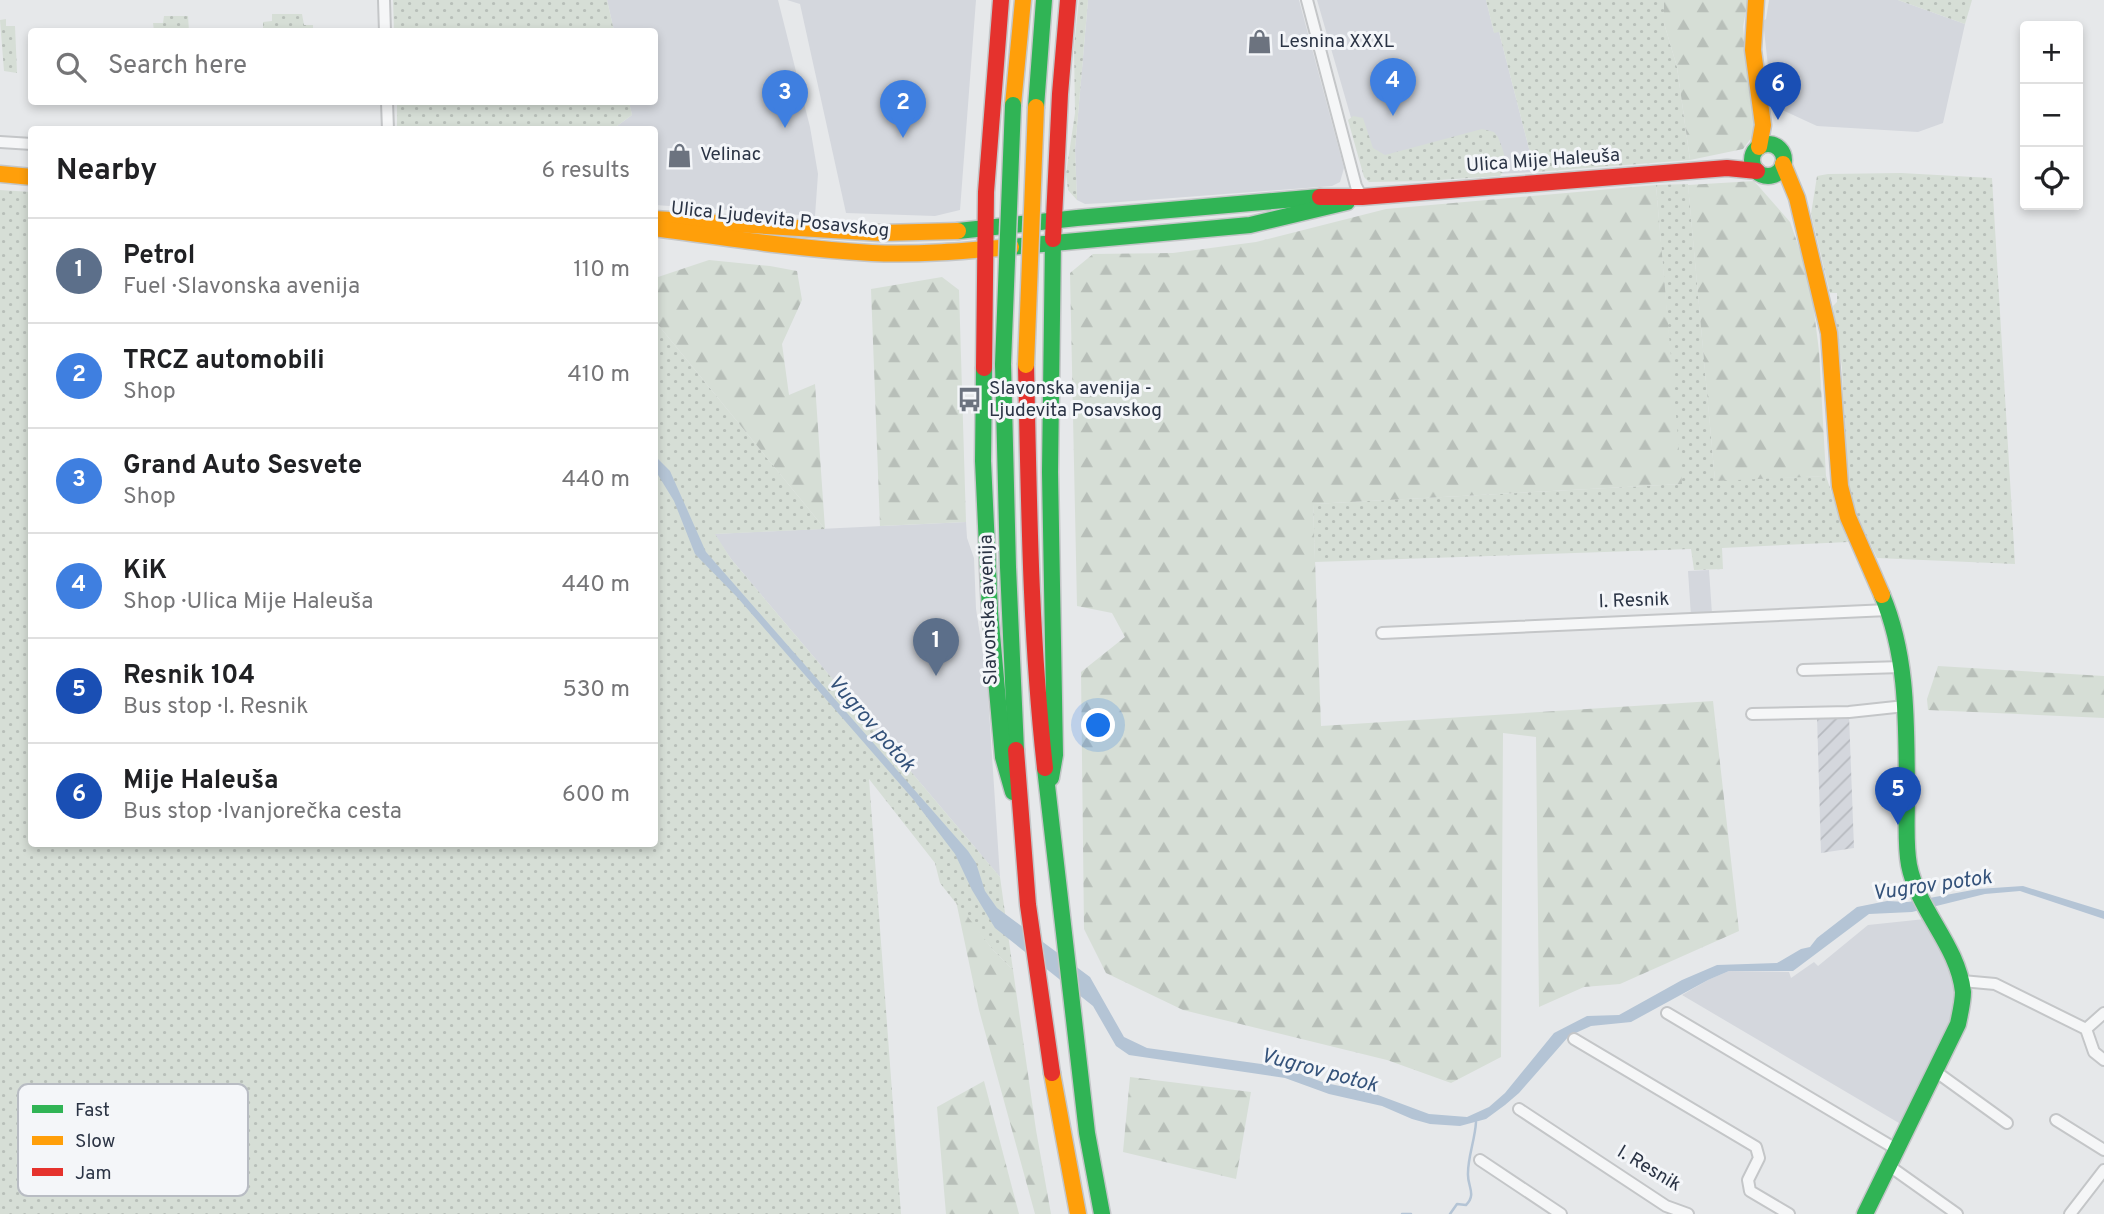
<!DOCTYPE html>
<meta charset="utf-8">
<style>
body{margin:0;font-family:Overpass,sans-serif;background:#f2f2f2;color:#202124}
.controls{position:absolute;right:21px;top:21px;display:grid;overflow:hidden;border-radius:7px;box-shadow:0 4px 10px #0003}
.controls button{width:63px;height:63px;display:grid;place-items:center;padding:0;border:0;border-bottom:2px solid #e0e0e0;background:#fff;color:#202124;font:35px sans-serif}
.you{position:absolute;left:1099px;top:726px;width:24px;height:24px;margin:-18px;border:5px solid #fff;border-radius:50%;background:#1a73e8;box-shadow:0 0 0 10px #1a73e833}
.badge{display:grid;place-items:center;width:46px;height:46px;border-radius:50%;background:#ea580c;color:#fff;font-size:23px;font-weight:700}
.pin{position:absolute;translate:-50% -58px;filter:drop-shadow(0 2px 4px #0008)}
.pin::after{content:'';position:absolute;top:37px;width:24px;height:21px;background:inherit;clip-path:polygon(0 0,100% 0,50% 100%)}
.list{margin:0;padding:0;list-style:none}
h2{display:flex;justify-content:space-between;align-items:center;height:91px;margin:0;padding:0 28px;font-size:30px}
h2 small{font-size:23px;font-weight:400;color:#757577}
.list li{display:grid;grid-template-columns:46px 1fr auto;gap:21px;align-items:center;box-sizing:border-box;height:105px;padding:0 28px;border-top:2px solid #e0e0e0}
.list b{display:block;font-size:26px;white-space:nowrap}
.list p{margin:0;font-size:23px;white-space:nowrap;color:#757577}
.list em{font-size:23px;font-style:normal;color:#757577}
.icon{flex:none;width:38px;height:38px;fill:none;stroke:currentColor;stroke-width:2;stroke-linecap:round;stroke-linejoin:round}
.map{position:relative;flex:none;width:2104px;height:1214px;overflow:hidden}
.search{position:absolute;background:#fff;box-shadow:0 4px 10px #0003;left:28px;top:28px;width:630px;height:77px;display:flex;align-items:center;gap:18px;box-sizing:border-box;padding:0 24px;border-radius:7px;color:#757577;font-size:26px}
.panel{position:absolute;background:#fff;box-shadow:0 4px 10px #0003;left:28px;top:126px;width:630px;height:721px;border-radius:7px}
.map>svg:first-child{display:block}
</style>
<div class="map">
<svg width="2104" height="1214" viewBox="0 0 2104 1214">
<defs>
<pattern id="industrial-furrows" width="10" height="10" patternUnits="userSpaceOnUse" patternTransform="scale(1.75)"><rect width="10" height="10" fill="#d4d7dd"/><path d="M-1 1l2-2M0 10L10 0M9 11l2-2" fill="none" stroke="#b6b9bf"/></pattern>
<pattern id="grass-dots" width="8" height="8" patternUnits="userSpaceOnUse" patternTransform="scale(1.75)"><rect width="8" height="8" fill="#d6ded6"/><path d="M2 2h.1M6 6h.1" fill="none" stroke="#b8bfb9" stroke-width="1.8" stroke-linecap="round"/></pattern>
<pattern id="forest-firs" width="22" height="20" patternUnits="userSpaceOnUse" patternTransform="scale(1.75)"><rect width="22" height="20" fill="#d6ded6"/><path d="M5 1l3.5 6h-7zM16 11l3.5 6h-7z" fill="#b8bfb9"/></pattern>
</defs>
<rect width="100%" height="100%" fill="#e6e8ea"/>
<g fill="#d4d7dd">
<path d="M607,0H778L810,127L818,174L815,216L655,205L654,130L613,129L632,115L629,102H654V32L614,31Z"/>
<path d="M787,0H976L960,210L935,216L846,213L800,4Z"/>
<path d="M1088,0H1299L1344,168L1340,182L1332,186L1106,203L1085,204L1077,200L1075,149Z"/>
<path d="M1317,0H1486L1494,32H1499L1535,172L1369,180Z"/>
<path d="M1769,0H1898L1965,24L1943,123L1918,132L1817,126L1778,108L1771,93L1763,21L1766,19Z"/>
<path d="M966,522L967,538L974,558L976,609L987,680L1000,877L731,559L714,534Z"/>
<path d="M1709,570L1712,614L1691,616L1688,571Z"/>
<path d="M1925,919L1956,973L1955,1016L1904,1126L1682,995L1708,980L1729,971L1789,972L1791,978L1814,962L1818,966L1868,925Z"/>
</g>
<path fill="url(#industrial-furrows)" d="M1849,715L1854,848L1821,853L1817,716Z"/>
<g fill="url(#grass-dots)">
<path d="M393,0H607L614,31H394Z"/>
<path d="M1079,0H1088L1075,149L1077,200L1068,190L1066,174L1075,113L1074,47Z"/>
<path d="M1486,0H1664V23L1677,67L1690,160L1535,172L1499,32L1494,33Z"/>
<path d="M1898,0H1972L1965,24Z"/>
<path d="M272,14H302L304,25H313V31L263,30V22L272,21Z"/>
<path d="M164,16H188L189,31L218,30L219,31H154L153,23H163Z"/>
<path d="M6,19V26H15L17,73L4,71L0,20Z"/>
<path d="M397,102H629L632,115L613,129H397Z"/>
<path d="M1353,116L1363,118L1373,148L1385,155L1482,129L1494,132L1498,137C1503,150 1510,164 1500,176L1424,181L1369,182L1364,177L1348,120Z"/>
<path d="M1901,173L1992,178L2015,564L1877,558L1851,503L1845,452L1842,368L1833,306L1837,302V293H1830L1811,214L1817,176L1828,174Z"/>
<path d="M1688,184L1715,480L1826,476L1848,542L1722,548L1723,569L1694,570L1691,549L1315,562L1313,504L1681,484L1656,185Z"/>
<path d="M0,190L32,192V844H654L655,321L825,529L715,534L731,559L1000,877L1013,970L993,950L940,883L935,863L869,779L901,1214H0Z"/>
</g>
<g fill="url(#forest-firs)">
<path d="M1664,0H1748L1743,27L1752,110L1757,123L1752,137L1743,149L1690,160L1677,67L1664,23Z"/>
<path d="M1754,181L1790,222L1810,279L1819,351L1826,476L1715,481L1688,185Z"/>
<path d="M1656,185L1682,484L1313,504L1321,726L1713,701L1739,931L1620,984L1584,987L1539,1007L1536,737L1503,733L1501,1057L1451,1083L1387,1060L1183,1010L1106,973L1084,929L1081,672L1125,637L1112,613L1077,606L1070,273L1093,254L1173,253L1256,242L1386,209Z"/>
<path d="M709,260L770,266L797,271L802,300L782,344L789,395L815,384L825,529L655,321V278Z"/>
<path d="M942,277L959,290L966,522L880,526L871,289Z"/>
<path d="M1938,666L2104,676V718L1928,710L1927,699Z"/>
<path d="M956,901L993,950L1013,970L1036,1130L1051,1214H1035L979,1010Z"/>
<path d="M1130,1077L1251,1092L1236,1179L1123,1152Z"/>
<path d="M984,1081L1019,1214H946L937,1107Z"/>
</g>
<path fill="#b4c4d5" d="M654,455L670,471L706,552L968,851L976,863L985,891L997,908L1090,977L1124,1037L1147,1048L1282,1067L1325,1083L1370,1092L1429,1114L1467,1117L1489,1107L1505,1093L1554,1033L1587,1016L1619,1015L1682,980L1717,965L1777,963L1801,949L1810,947L1817,938L1857,907L1887,901L1908,902L1978,889L2023,886L2104,911V919L2020,891L1985,894L1912,912L1869,914L1793,971H1729L1708,980L1631,1022L1591,1026L1569,1036L1519,1093L1505,1105L1486,1119L1460,1126L1430,1124L1412,1119L1382,1106L1329,1094L1285,1078L1129,1055L1116,1046L1093,1006L995,928L972,890L955,854L913,799L737,597L695,554L674,501L655,470Z"/>
<g fill="none" stroke-linecap="round" stroke-linejoin="round">
<g stroke="#b4c4d5" stroke-width="2.5">
<path d="M1402,1214H1411"/>
<path d="M1450,1214L1457,1204L1466,1205C1477,1194 1467,1186 1468,1173C1468,1156 1475,1140 1476,1122"/>
</g>
<defs>
<g id="street">
<path d="M384,0L385,32"/>
<path d="M1307,0L1356,186L1362,197"/>
<path d="M387,102L388,130"/>
<path d="M0,142L32,144"/>
<path d="M1382,633L1888,610"/>
<path d="M1803,670L1902,667"/>
<path d="M1752,714L1849,712L1905,706"/>
<path d="M1962,981L1995,984L2086,1029L2094,1052L2104,1060"/>
<path d="M1667,1013L1896,1149"/>
<path d="M2086,1029L2104,1013"/>
<path d="M1574,1039L1756,1147L1759,1158L1748,1180L1750,1191L1789,1214"/>
<path d="M1935,1071L2007,1123"/>
<path d="M1519,1109L1666,1206L1688,1214"/>
<path d="M2056,1120L2104,1150"/>
<path d="M1480,1160L1561,1214"/>
<path d="M1888,1165L1957,1214"/>
<path d="M2070,1214L2104,1170"/>
</g>
<g id="fast">
<path d="M1036,107L1044,0"/>
<circle cx="1768" cy="160" r="16"/>
<path d="M958,231L1077,218L1320,197"/>
<path d="M1011,247L1250,225L1347,202"/>
<path d="M1003,364L1008,567L1016,750"/>
<path d="M984,368L983,461L990,612L1003,757L1013,792"/>
<path d="M1045,768L1087,1133L1102,1214"/>
<path d="M1051,778L1055,755L1050,472L1053,239"/>
<path d="M1865,1214L1958,1024C1960,1014 1963,1002 1963,992C1958,945 1918,911 1909,865C1905,843 1907,818 1907,795C1906,728 1909,659 1882,595"/>
</g>
<g id="slow">
<path d="M1756,0L1753,50L1763,125L1759,147"/>
<path d="M1013,105L1023,0"/>
<path d="M1783,164L1797,198L1829,333L1840,486L1848,517L1882,595"/>
<path d="M0,174L32,177"/>
<path d="M654,219L881,233L958,231"/>
<path d="M654,228C727,238 799,249 872,253C918,255 965,251 1011,247"/>
<path d="M1052,1073L1078,1214"/>
</g>
<g id="jam">
<path d="M1320,197H1362L1727,168L1757,171"/>
<path d="M1053,239L1060,94L1068,0"/>
<path d="M1026,365C1029,500 1030,634 1045,768"/>
<path d="M984,368L986,192L1001,0"/>
<path d="M1016,750L1028,905L1052,1073"/>
</g>
</defs>
<use href="#street" stroke="#c4c6c8" stroke-width="14"/>
<use href="#fast" stroke="#c4c6c8" stroke-width="19"/>
<use href="#slow" stroke="#c4c6c8" stroke-width="19"/>
<use href="#jam" stroke="#c4c6c8" stroke-width="19"/>
<use href="#street" stroke="#f5f6f7" stroke-width="10"/>
<use href="#fast" stroke="#30b455" stroke-width="16"/>
<use href="#slow" stroke="#ff9f0a" stroke-width="16"/>
<use href="#jam" stroke="#e5322d" stroke-width="16"/>
<defs>
<path id="fast-bridge" d="M1003,364L1013,105"/>
<path id="slow-bridge" d="M1026,365L1036,107"/>
</defs>
<use href="#fast-bridge" stroke="#c4c6c8" stroke-width="19" stroke-linecap="butt"/>
<use href="#slow-bridge" stroke="#c4c6c8" stroke-width="19" stroke-linecap="butt"/>
<use href="#fast-bridge" stroke="#30b455" stroke-width="16"/>
<use href="#slow-bridge" stroke="#ff9f0a" stroke-width="16"/>
</g>
<defs>
<symbol id="shop-bare" viewBox="-9 -9 18 18"><path d="M-5-2.5h2.3a2.7 3.5 0 0 1 5.4 0H5L5.5 6h-11ZM-1.5-2.5h3a1.5 2.3 0 0 0-3 0Z" fill="#6c737f" stroke="#f4f6f9" stroke-width="2.5" paint-order="stroke"/></symbol>
<symbol id="bus-bare" viewBox="-9 -9 18 18"><path d="M-5-6H5V4H4V6H2V4H-2V6H-4V4H-5ZM-3.5-4V0h7V-4ZM-3.5 1.2v1.5H-2V1.2ZM2 1.2v1.5H3.5V1.2Z" fill="#6c737f" stroke="#f4f6f9" stroke-width="2.5" paint-order="stroke"/></symbol>
</defs>
<g fill-rule="evenodd">
<use href="#shop-bare" x="1242" y="24" width="35" height="35"/>
<use href="#shop-bare" x="662" y="138" width="35" height="35"/>
<use href="#bus-bare" x="952" y="382" width="35" height="35"/>
</g>
<g text-anchor="middle" dominant-baseline="central" stroke-width="6" stroke-linejoin="round" paint-order="stroke">
<g font-size="19" fill="#2b3445" stroke="#f4f6f9" text-anchor="start">
<text x="1279" y="42">Lesnina XXXL</text>
<text x="700" y="155">Velinac</text>
<text x="989" y="389">Slavonska avenija -<tspan x="989" dy="22">Ljudevita Posavskog</tspan></text>
</g>
<g font-size="19" fill="#2b3445" stroke="#f4f6f9">
<text transform="translate(1543 161) rotate(-4)">Ulica Mije Haleuša</text>
<text transform="translate(780 220) rotate(6)">Ulica Ljudevita Posavskog</text>
<text transform="translate(1634 601) rotate(-2)">I. Resnik</text>
<text transform="translate(989 610) rotate(-92)">Slavonska avenija</text>
<text transform="translate(1649 1169) rotate(31)">I. Resnik</text>
</g>
<g font-size="21" font-style="italic" fill="#34527a" stroke="#f4f6f9">
<text transform="translate(871 724) rotate(49)">Vugrov potok</text>
<text transform="translate(1932 886) rotate(-8)">Vugrov potok</text>
<text transform="translate(1319 1071) rotate(15)">Vugrov potok</text>
</g>
</g>
<rect x="18" y="1084" width="230" height="112" rx="10" fill="#f4f6f9" stroke="#b8bcc3" stroke-width="2"/>
<rect x="32" y="1105" width="31" height="8" fill="#30b455"/>
<rect x="32" y="1136" width="31" height="9" fill="#ff9f0a"/>
<rect x="32" y="1168" width="31" height="8" fill="#e5322d"/>
<g font-size="19" fill="#2b3445">
<text x="75" y="1116">Fast</text>
<text x="75" y="1147">Slow</text>
<text x="75" y="1179">Jam</text>
</g>
</svg>
<div class="controls">
<button>+</button>
<button>−</button>
<button><svg class="icon" aria-label="locate" viewBox="0 0 24 24"><circle cx="12" cy="12" r="6"/><path d="M12 2v4M12 18v4M2 12h4M18 12h4"/></svg></button>
</div>
<div class="you"></div>
<div class="pin badge" style="left:936px;top:676px;background:#5c6f8a">1</div>
<div class="pin badge" style="left:903px;top:138px;background:#3f7fe0">2</div>
<div class="pin badge" style="left:785px;top:128px;background:#3f7fe0">3</div>
<div class="pin badge" style="left:1393px;top:116px;background:#3f7fe0">4</div>
<div class="pin badge" style="left:1898px;top:825px;background:#1a4fb4">5</div>
<div class="pin badge" style="left:1778px;top:120px;background:#1a4fb4">6</div>
<div class="search"><svg class="icon" aria-label="search" viewBox="0 0 24 24"><circle cx="10" cy="10" r="6"/><path d="M15 15l6 6"/></svg>Search here</div>
<section class="panel">
<h2>Nearby<small>6 results</small></h2>
<ul class="list">
<li><span class="badge" style="background:#5c6f8a">1</span><div><b>Petrol</b><p>Fuel · Slavonska avenija</p></div><em>110 m</em></li>
<li><span class="badge" style="background:#3f7fe0">2</span><div><b>TRCZ automobili</b><p>Shop</p></div><em>410 m</em></li>
<li><span class="badge" style="background:#3f7fe0">3</span><div><b>Grand Auto Sesvete</b><p>Shop</p></div><em>440 m</em></li>
<li><span class="badge" style="background:#3f7fe0">4</span><div><b>KiK</b><p>Shop · Ulica Mije Haleuša</p></div><em>440 m</em></li>
<li><span class="badge" style="background:#1a4fb4">5</span><div><b>Resnik 104</b><p>Bus stop · I. Resnik</p></div><em>530 m</em></li>
<li><span class="badge" style="background:#1a4fb4">6</span><div><b>Mije Haleuša</b><p>Bus stop · Ivanjorečka cesta</p></div><em>600 m</em></li>
</ul>
</section>
</div>
